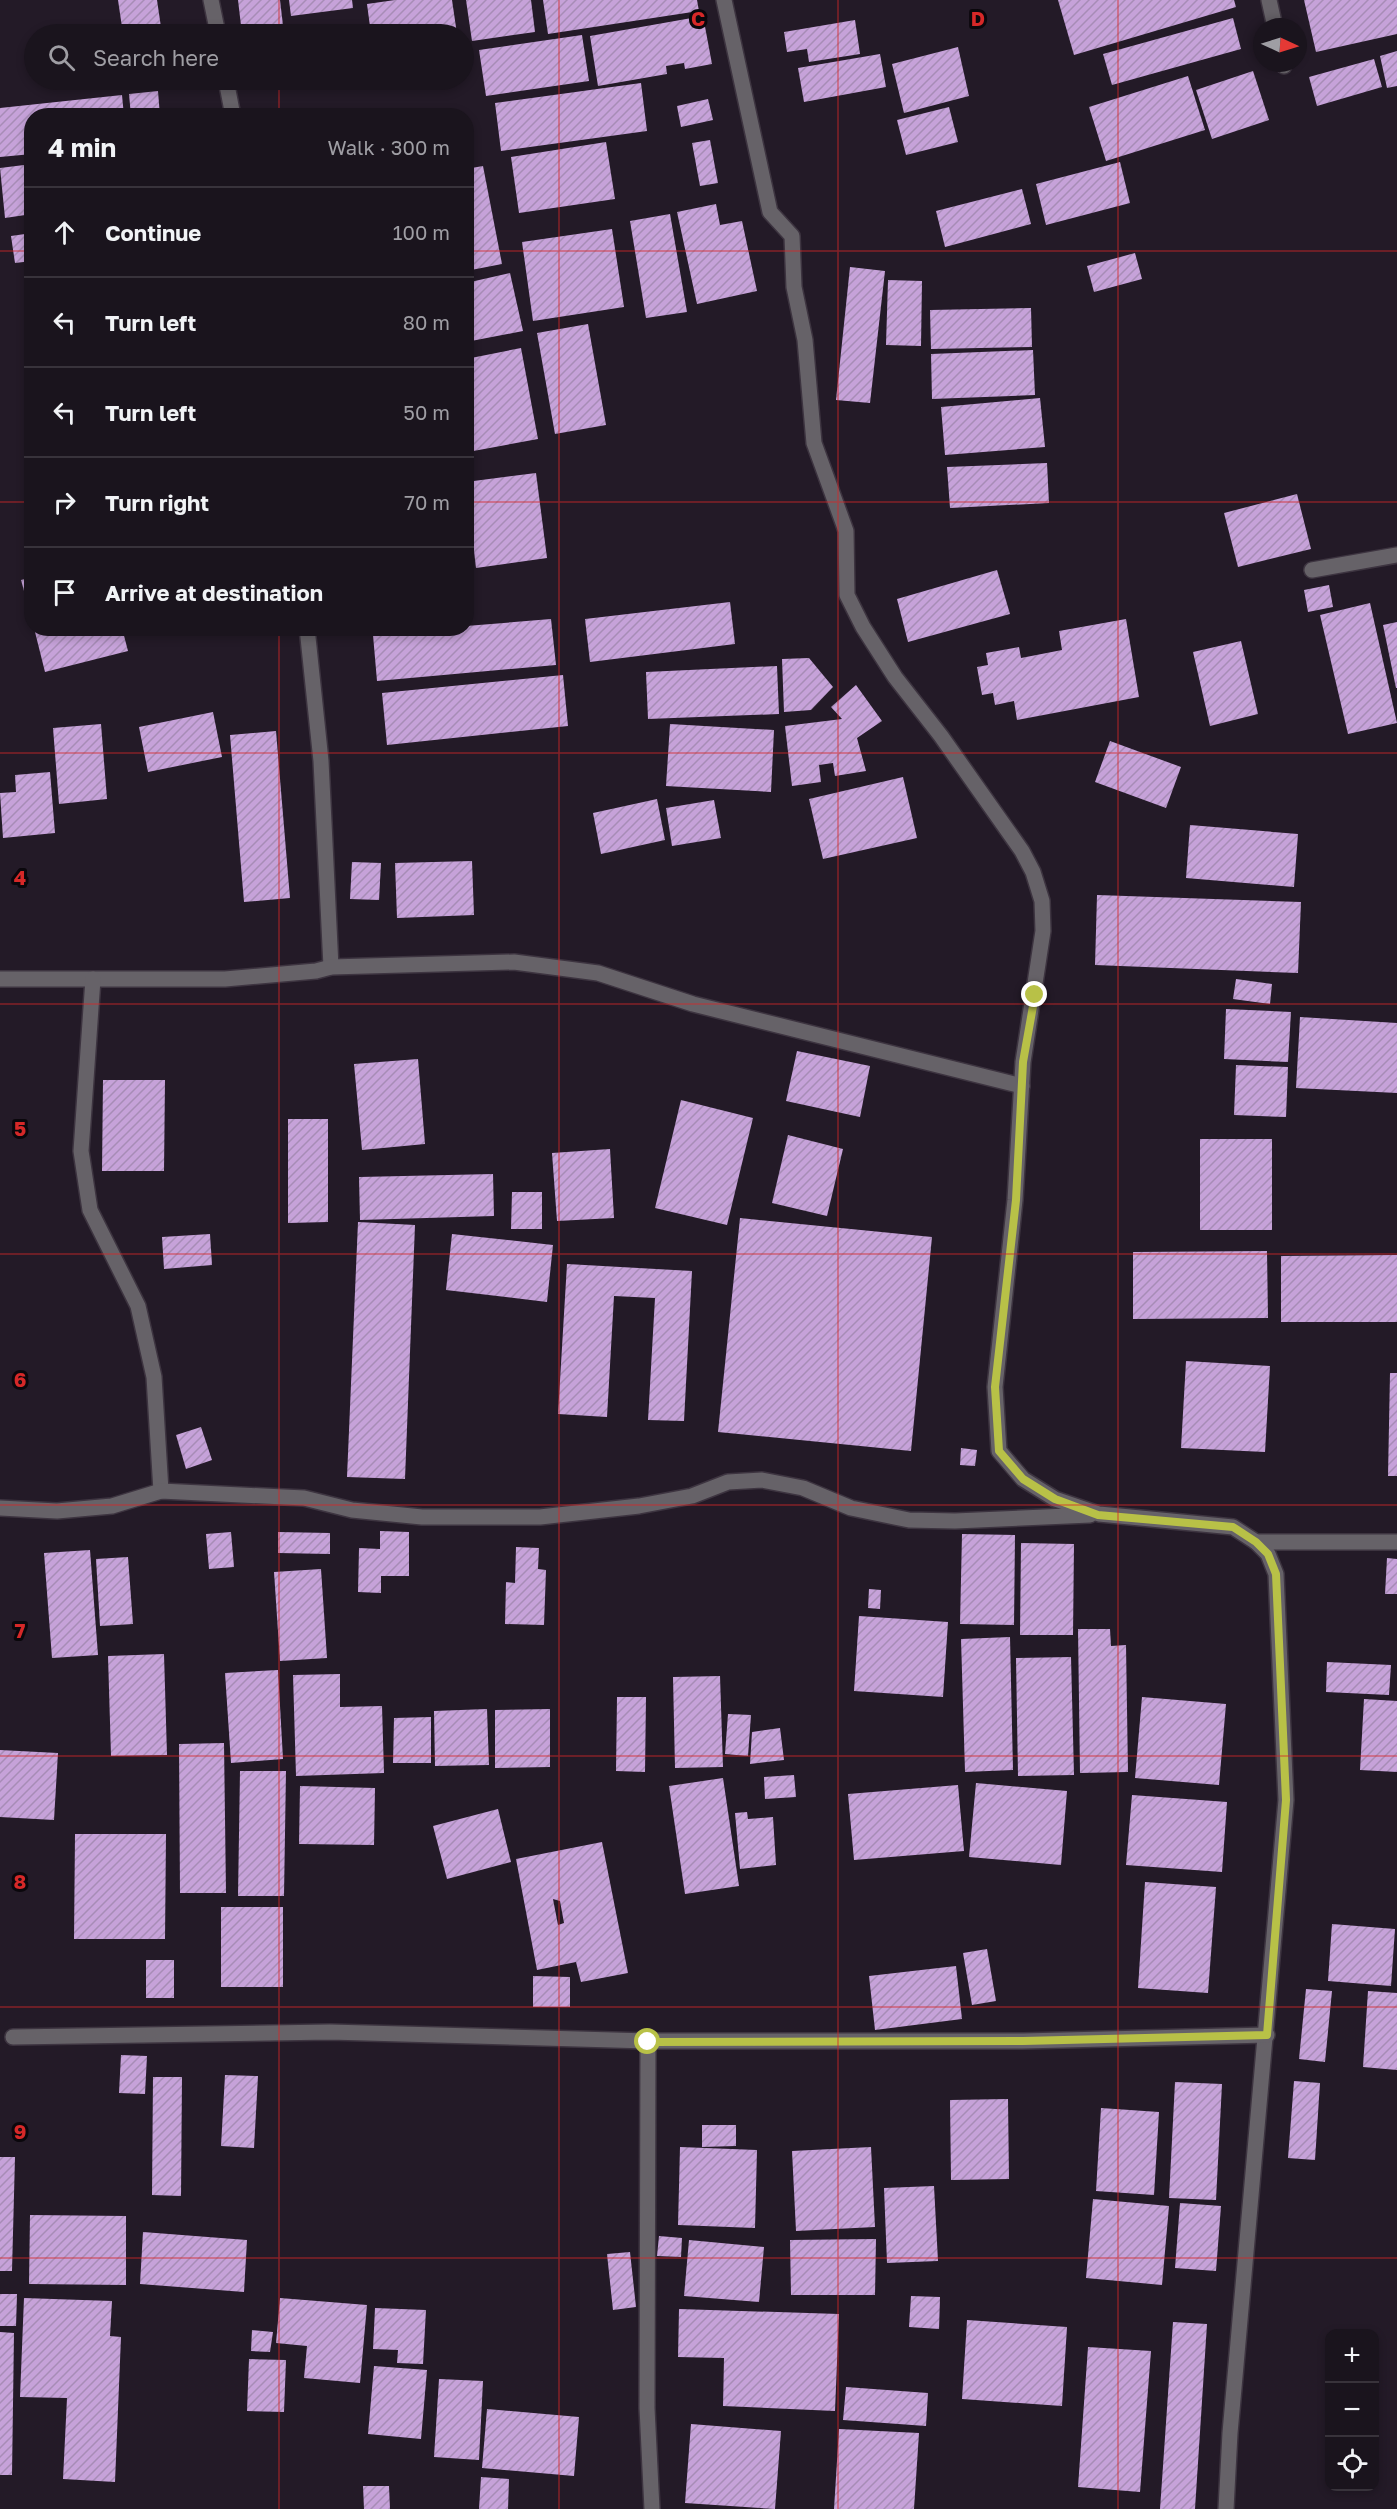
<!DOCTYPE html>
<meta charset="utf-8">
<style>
body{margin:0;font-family:"Golos Text",sans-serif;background:#27212a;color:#f1f3f6}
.controls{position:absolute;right:18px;bottom:18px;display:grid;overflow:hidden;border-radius:12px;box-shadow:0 3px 9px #0003}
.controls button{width:54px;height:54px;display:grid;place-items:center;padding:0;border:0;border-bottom:2px solid #38333b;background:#1a141d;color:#f1f3f6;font:30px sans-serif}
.compass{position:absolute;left:1253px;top:18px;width:54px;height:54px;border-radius:50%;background:#1a141d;box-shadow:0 3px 9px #0003;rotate:94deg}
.stop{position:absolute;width:18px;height:18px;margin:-14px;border:4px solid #b8c147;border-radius:50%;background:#fff}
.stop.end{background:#b8c147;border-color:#fff;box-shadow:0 2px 6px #0008}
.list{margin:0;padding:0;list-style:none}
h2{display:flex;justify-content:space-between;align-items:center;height:78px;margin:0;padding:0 24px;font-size:26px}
h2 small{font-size:20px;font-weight:400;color:#9f9ea4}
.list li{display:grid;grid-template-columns:39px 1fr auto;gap:18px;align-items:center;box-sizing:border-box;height:90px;padding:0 24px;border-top:2px solid #38333b}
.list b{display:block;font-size:22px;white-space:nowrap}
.list em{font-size:20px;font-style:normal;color:#9f9ea4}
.icon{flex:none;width:33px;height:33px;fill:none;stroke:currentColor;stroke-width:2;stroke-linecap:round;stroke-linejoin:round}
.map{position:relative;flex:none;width:1397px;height:2509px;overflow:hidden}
.search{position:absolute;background:#1a141d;box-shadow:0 3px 9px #0003;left:24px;top:24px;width:450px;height:66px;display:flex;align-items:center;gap:15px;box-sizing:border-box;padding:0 21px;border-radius:33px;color:#9f9ea4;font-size:22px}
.panel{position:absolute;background:#1a141d;box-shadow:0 3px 9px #0003;left:24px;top:108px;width:450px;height:528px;border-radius:24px}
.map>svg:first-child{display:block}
</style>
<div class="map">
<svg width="1397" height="2509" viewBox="0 0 1397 2509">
<defs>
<pattern id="building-hatch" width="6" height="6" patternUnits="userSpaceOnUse" patternTransform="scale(1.5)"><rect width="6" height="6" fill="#c6a2d9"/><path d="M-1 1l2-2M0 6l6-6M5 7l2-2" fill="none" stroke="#a78cb6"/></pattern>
</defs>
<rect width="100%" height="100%" fill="#231a27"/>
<g fill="url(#building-hatch)" fill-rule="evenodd">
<path d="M118,0H157L162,34H123Z"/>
<path d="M238,0H280L284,34H242Z"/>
<path d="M289,0H352L353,8L291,16Z"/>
<path d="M395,0H452L457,34H371L367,4Z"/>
<path d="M466,0H531L535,32L472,41Z"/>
<path d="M543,0H697L699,11L548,34Z"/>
<path d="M1058,0H1234L1236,7L1074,55Z"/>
<path d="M1304,0H1397V34L1316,52Z"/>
<path d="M703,16L712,64L685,69L684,63L666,66L667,74L598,86L590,36Z"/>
<path d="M1233,18L1241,49L1112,85L1103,54Z"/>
<path d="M855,20L860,54L809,62L807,49L787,52L784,32Z"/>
<path d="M582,35L589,81L486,96L479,50Z"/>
<path d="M958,47L969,96L904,113L892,64Z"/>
<path d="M1397,51V86L1387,88L1380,56Z"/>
<path d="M880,54L886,87L804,102L798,68Z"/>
<path d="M1374,59L1382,87L1317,106L1309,77Z"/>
<path d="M1253,71L1269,120L1212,139L1196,90Z"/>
<path d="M1188,76L1205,130L1106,161L1089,107Z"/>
<path d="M641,83L647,131L501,151L495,103Z"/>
<path d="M158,91L160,116H131L129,94Z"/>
<path d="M122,95L124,116H32V154L0,157V108Z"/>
<path d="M708,99L713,120L681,127L677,106Z"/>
<path d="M949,107L958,142L906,155L897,120Z"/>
<path d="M710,140L718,183L700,186L692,143Z"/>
<path d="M606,142L615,199L519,213L511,157Z"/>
<path d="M1120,162L1130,203L1046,225L1036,184Z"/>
<path d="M32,164V214L5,218L0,168Z"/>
<path d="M483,166L502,264L466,271V169Z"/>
<path d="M1022,189L1031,224L945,247L936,211Z"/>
<path d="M716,204L720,225L742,221L757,291L697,304L677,212Z"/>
<path d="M670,214L687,312L646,318L630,221Z"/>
<path d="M612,229L624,307L533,321L522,242Z"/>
<path d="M32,233V261L15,263L11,236Z"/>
<path d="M1135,253L1142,279L1094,292L1087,266Z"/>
<path d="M850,267L885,271L870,403L836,400Z"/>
<path d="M510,273L523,331L466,342V283Z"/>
<path d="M888,280L922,281L921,346L886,345Z"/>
<path d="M1031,308L1032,347L931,349L930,310Z"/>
<path d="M588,324L606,425L555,434L537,333Z"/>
<path d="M521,348L538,439L468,452L466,359Z"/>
<path d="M1033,350L1035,395L932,399L931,354Z"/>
<path d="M1040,398L1045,447L945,455L941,407Z"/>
<path d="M1047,463L1049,503L950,508L947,467Z"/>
<path d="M536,473L547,558L476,568L466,482Z"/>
<path d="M1297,494L1311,549L1238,567L1224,513Z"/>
<path d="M997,570L1010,614L908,642L897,599Z"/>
<path d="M32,577V616H31L21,580Z"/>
<path d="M1329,585L1333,607L1308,612L1304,590Z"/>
<path d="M730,602L735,644L590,662L585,619Z"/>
<path d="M1370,603L1397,723L1348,734L1320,615Z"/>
<path d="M551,619L556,665L377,681L373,635L466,628V626Z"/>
<path d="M1126,619L1139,697L1017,720L1014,701L995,705L993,693L982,695L977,667L988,665L986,653L1019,647L1021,658L1062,650L1059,631Z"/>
<path d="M1397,622V688H1396L1383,625Z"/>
<path d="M34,628H122L128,651L45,672Z"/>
<path d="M1241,641L1258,714L1210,726L1193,652Z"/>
<path d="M809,658L833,687L811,710L784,712L782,659Z"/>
<path d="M777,666L779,714L648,719L646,672Z"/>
<path d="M563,675L568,726L387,745L382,693Z"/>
<path d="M856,685L882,721L857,738L866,771L835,776L833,763L819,765L821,782L792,786L785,726L842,719L831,707Z"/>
<path d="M213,712L222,757L148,772L139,727Z"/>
<path d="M101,724L107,799L59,804L53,728Z"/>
<path d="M670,724L774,730L771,792L666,786Z"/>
<path d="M276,731L290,898L244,902L230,735Z"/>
<path d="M1110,741L1181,767L1166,808L1095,782Z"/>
<path d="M50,772L55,833L3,838L0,793L16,792L15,775Z"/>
<path d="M903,777L917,838L823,859L809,799Z"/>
<path d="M657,799L665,840L601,854L593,813Z"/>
<path d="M714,800L721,838L672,846L666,808Z"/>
<path d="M1190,825L1298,834L1294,887L1186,878Z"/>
<path d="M472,861L474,915L397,918L395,863Z"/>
<path d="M352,862L381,863L379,900L350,899Z"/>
<path d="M1097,895L1301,902L1298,973L1095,965Z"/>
<path d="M1236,979L1272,984L1270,1004L1233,999Z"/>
<path d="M1226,1009L1291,1012L1288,1062L1224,1059Z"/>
<path d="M1300,1017L1397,1023V1093L1296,1088Z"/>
<path d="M797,1051L870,1066L860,1117L786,1101Z"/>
<path d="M418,1059L425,1144L362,1150L354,1064Z"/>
<path d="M1236,1065L1288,1067L1286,1117L1234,1115Z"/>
<path d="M103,1080H165L164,1171H102Z"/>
<path d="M681,1100L753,1118L727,1225L655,1208Z"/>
<path d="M288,1119H328V1222L288,1223Z"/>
<path d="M788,1135L843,1149L827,1216L772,1203Z"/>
<rect x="1200" y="1139" width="72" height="91"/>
<path d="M610,1149L614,1218L557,1221L552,1153Z"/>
<path d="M493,1174L494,1216L360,1220L359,1177Z"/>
<path d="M512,1192H542V1229H511Z"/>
<path d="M740,1218L932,1237L911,1451L718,1432Z"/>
<path d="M358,1222L415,1225L405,1479L347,1477Z"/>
<path d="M210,1234L212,1265L164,1269L162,1237Z"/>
<path d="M452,1234L553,1245L547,1302L446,1290Z"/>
<path d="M1267,1251L1268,1318L1133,1319V1252Z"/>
<path d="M1397,1255V1322H1281V1256Z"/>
<path d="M567,1264L692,1271L684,1421L648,1420L655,1298L614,1296L607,1417L558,1414Z"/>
<path d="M1186,1361L1270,1366L1265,1452L1181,1448Z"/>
<path d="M1390,1373H1397V1476H1388Z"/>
<path d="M201,1427L212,1460L186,1469L176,1435Z"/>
<path d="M961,1448L977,1450L975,1466L960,1465Z"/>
<path d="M380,1531L409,1532V1576H381V1593L358,1592L359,1548L380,1549Z"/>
<path d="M231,1532L234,1567L209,1569L206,1534Z"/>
<path d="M278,1532L330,1533V1554L278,1553Z"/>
<path d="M962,1534L1015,1535L1014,1625L960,1624Z"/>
<path d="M1021,1543L1074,1544L1073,1635H1020Z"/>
<path d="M516,1547L539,1548L538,1569L546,1570L544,1625L505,1624L506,1582L515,1583Z"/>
<path d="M90,1550L98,1655L52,1658L44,1553Z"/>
<path d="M128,1557L133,1624L100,1626L96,1559Z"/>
<path d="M1387,1558L1397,1559V1594H1385Z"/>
<path d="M321,1569L327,1658L280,1661L274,1572Z"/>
<path d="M869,1589L881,1590L880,1609L868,1608Z"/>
<path d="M859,1616L948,1622L943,1697L854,1691Z"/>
<path d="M1078,1629H1110L1111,1646L1126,1645L1128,1772L1080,1773Z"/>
<path d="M1010,1637L1013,1770L965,1772L961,1639Z"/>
<path d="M164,1654L167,1755L111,1756L108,1656Z"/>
<path d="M1071,1657L1074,1775L1018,1776L1016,1658Z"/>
<path d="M1327,1662L1391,1665L1389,1695L1326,1692Z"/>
<path d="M278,1670L283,1759L231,1763L225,1673Z"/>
<path d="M340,1674V1707L382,1706L384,1773L296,1776L293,1675Z"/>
<path d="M720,1676L723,1767L675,1768L673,1677Z"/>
<path d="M617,1697H646L645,1772L616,1771Z"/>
<path d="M1142,1697L1226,1704L1219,1785L1135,1778Z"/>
<path d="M1364,1699L1397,1701V1772L1360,1770Z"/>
<path d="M487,1709L489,1765L435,1766L434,1711Z"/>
<path d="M550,1709V1767L495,1768V1710Z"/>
<path d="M728,1714L751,1715L748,1756L725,1754Z"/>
<path d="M431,1717V1763H393L394,1718Z"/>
<path d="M780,1728L784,1760L750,1764L752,1732Z"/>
<path d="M224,1743L226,1893H180L179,1744Z"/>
<path d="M0,1750L58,1753L54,1820L0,1817Z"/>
<path d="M240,1771H286L284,1896H238Z"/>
<path d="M794,1775L796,1797L765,1799L764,1777Z"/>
<path d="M723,1778L739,1886L685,1894L669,1786Z"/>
<path d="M976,1783L1067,1791L1061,1865L969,1857Z"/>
<path d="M958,1785L964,1851L854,1860L848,1794Z"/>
<path d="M300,1786L375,1788L374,1845L299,1844Z"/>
<path d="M1132,1795L1227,1802L1222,1872L1126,1865Z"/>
<path d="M498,1809L511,1862L447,1879L433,1826Z"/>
<path d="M747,1812L748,1819L773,1817L776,1865L740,1869L735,1813Z"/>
<path d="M75,1834H166L165,1939H74Z"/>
<path d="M602,1842L628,1973L581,1982L576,1962L537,1970L516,1859ZM553,1899L560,1901L564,1923L558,1925Z"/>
<path d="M1145,1882L1216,1887L1208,1993L1138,1988Z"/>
<rect x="221" y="1907" width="62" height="80"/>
<path d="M1332,1924L1395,1929L1391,1986L1328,1981Z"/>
<path d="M987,1949L996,2001L972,2005L963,1953Z"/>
<rect x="146" y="1960" width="28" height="38"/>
<path d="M956,1966L962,2019L875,2030L869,1976Z"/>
<path d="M533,1976L570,1977V2007H533Z"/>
<path d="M1306,1989L1332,1991L1325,2062L1299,2059Z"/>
<path d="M1368,1991L1397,1993V2070L1363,2067Z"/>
<path d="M121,2055L147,2056L145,2094L119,2093Z"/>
<path d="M225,2075L258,2076L254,2148L221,2146Z"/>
<path d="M153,2077H182L181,2196L152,2195Z"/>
<path d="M1294,2081L1320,2083L1315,2160L1288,2158Z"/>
<path d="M1175,2082L1222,2084L1216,2200L1169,2198Z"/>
<path d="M1008,2099L1009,2179L951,2180L950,2100Z"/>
<path d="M1101,2108L1159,2112L1154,2195L1096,2191Z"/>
<path d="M702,2125H736V2146L702,2147Z"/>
<path d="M680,2147L757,2150L755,2228L678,2225Z"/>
<path d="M871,2147L875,2227L796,2231L792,2151Z"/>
<path d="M0,2157H15L12,2271H0Z"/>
<path d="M934,2186L938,2261L887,2263L884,2188Z"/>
<path d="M1093,2199L1169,2206L1162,2285L1086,2278Z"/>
<path d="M1180,2203L1221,2206L1216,2271L1175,2268Z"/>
<path d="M30,2215L126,2216V2285L29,2284Z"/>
<path d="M143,2232L247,2240L244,2292L140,2284Z"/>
<path d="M659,2236L682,2238L681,2257L657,2256Z"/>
<path d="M876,2239L875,2295H791L790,2240Z"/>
<path d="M689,2240L764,2247L759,2302L684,2296Z"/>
<path d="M630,2252L636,2307L613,2310L607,2254Z"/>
<path d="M0,2294H17L16,2326H0Z"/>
<path d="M911,2296L940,2297L939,2329L909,2327Z"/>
<path d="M24,2298L112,2301L110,2336L121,2337L115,2482L63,2479L67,2398L20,2397Z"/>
<path d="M280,2298L367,2305L360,2383L304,2378L307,2346L276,2343Z"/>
<path d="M375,2308L426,2310L423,2364L397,2363L398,2350L373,2349Z"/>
<path d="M679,2309L839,2314L835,2411L723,2406L724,2358L678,2357Z"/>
<path d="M967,2320L1067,2327L1062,2406L962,2399Z"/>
<path d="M1173,2322L1207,2324L1195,2509H1160Z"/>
<path d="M252,2330L273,2332L270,2352L251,2351Z"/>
<path d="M0,2332L14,2333L12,2475H0Z"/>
<path d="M1088,2347L1151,2351L1140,2492L1078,2487Z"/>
<path d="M249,2359L286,2360L284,2412L247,2411Z"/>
<path d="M374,2366L427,2370L421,2439L368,2434Z"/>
<path d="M439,2379L483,2381L479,2460L434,2457Z"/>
<path d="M846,2387L928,2393L926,2426L843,2420Z"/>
<path d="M487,2409L579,2417L574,2476L482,2468Z"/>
<path d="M691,2424L781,2431L775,2509L685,2503Z"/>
<path d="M839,2429L919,2433L914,2509H834Z"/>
<path d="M481,2477L509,2479L508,2509H479Z"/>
<path d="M363,2486H389L390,2509H364Z"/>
</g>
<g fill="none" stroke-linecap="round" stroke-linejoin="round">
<defs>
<g id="street">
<path d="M211,0L218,34"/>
<path d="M724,0L770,212L792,236L794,287L805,340L814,443L846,531L847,595L863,627L895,677L941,736L1022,851L1033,872L1042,901L1043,931L1023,1062L1015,1200L995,1387L999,1451L1023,1479L1055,1499L1099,1514L1233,1527L1256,1542L1268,1554L1276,1574L1286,1800L1230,2433L1226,2509"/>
<path d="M1269,0L1275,27"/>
<path d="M1284,63V66"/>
<path d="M226,80L233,116"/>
<path d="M1312,570L1397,555"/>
<path d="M307,628L321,761L331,967"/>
<path d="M0,979H225L316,971L331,967L514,962L598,973L693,1004L1022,1086"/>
<path d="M93,979L81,1151L90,1210L138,1306L154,1377L161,1491"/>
<path d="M0,1508L57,1511L112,1506L161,1491L304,1498L352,1510L422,1517H540L639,1506L692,1496L728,1482L762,1480L803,1488L851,1508L909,1520L955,1521L1090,1515"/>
<path d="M1256,1542H1397"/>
<path d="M13,2037L330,2032L648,2041H1023L1267,2035"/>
<path d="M648,2041L647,2408L652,2509"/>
</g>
</defs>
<use href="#street" stroke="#3d3440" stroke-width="18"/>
<use href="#street" stroke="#666268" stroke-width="15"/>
</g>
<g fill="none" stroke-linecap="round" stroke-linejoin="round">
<path stroke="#b8c147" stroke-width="8" d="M648,2042L1023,2041L1267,2035L1286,1800L1276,1574L1268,1554L1256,1542L1233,1527L1098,1515L1055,1499L1023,1479L999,1451L995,1387L1016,1200L1023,1062L1035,995"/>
</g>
<path fill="none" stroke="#d62828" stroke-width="1.5" stroke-opacity="0.55" d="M279,0V34M559,0V2509M838,0V2509M1118,0V2509M279,80V116M0,251H32M466,251H1397M0,502H32M466,502H1397M279,628V2509M0,753H1397M0,1004H1397M0,1254H1397M0,1505H1397M0,1756H1397M0,2007H1397M0,2258H1397"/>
<g font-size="20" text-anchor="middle" font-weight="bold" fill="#d62828" stroke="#0a070c" stroke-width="6" stroke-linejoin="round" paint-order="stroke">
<text x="698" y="26">C</text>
<text x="978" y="26">D</text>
<text x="20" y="885">4</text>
<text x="20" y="1136">5</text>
<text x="20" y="1387">6</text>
<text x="20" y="1638">7</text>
<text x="20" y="1889">8</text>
<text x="20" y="2139">9</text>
</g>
</svg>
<div class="controls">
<button>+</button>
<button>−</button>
<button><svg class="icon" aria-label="locate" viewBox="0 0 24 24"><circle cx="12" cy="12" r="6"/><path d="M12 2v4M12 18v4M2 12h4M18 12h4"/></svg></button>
</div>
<svg class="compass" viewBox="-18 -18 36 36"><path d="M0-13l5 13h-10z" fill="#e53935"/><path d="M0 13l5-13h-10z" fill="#9f9ea4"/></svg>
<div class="stop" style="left:648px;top:2042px"></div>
<div class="stop end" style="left:1035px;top:995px"></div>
<div class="search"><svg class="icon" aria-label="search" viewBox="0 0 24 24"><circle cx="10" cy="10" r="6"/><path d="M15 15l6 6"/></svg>Search here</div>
<section class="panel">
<h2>4 min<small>Walk · 300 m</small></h2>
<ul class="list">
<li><svg class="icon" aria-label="ahead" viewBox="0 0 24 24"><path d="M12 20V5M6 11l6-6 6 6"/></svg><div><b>Continue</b></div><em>100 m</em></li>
<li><svg class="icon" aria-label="left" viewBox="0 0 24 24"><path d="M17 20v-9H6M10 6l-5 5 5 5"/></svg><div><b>Turn left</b></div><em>80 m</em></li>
<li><svg class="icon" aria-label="left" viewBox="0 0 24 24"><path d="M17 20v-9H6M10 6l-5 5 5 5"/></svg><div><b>Turn left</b></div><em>50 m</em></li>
<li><svg class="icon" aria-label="right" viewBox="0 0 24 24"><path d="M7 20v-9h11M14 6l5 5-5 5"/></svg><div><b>Turn right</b></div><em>70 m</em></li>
<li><svg class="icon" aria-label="arrive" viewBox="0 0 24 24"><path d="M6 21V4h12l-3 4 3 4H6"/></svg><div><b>Arrive at destination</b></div></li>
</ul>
</section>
</div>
